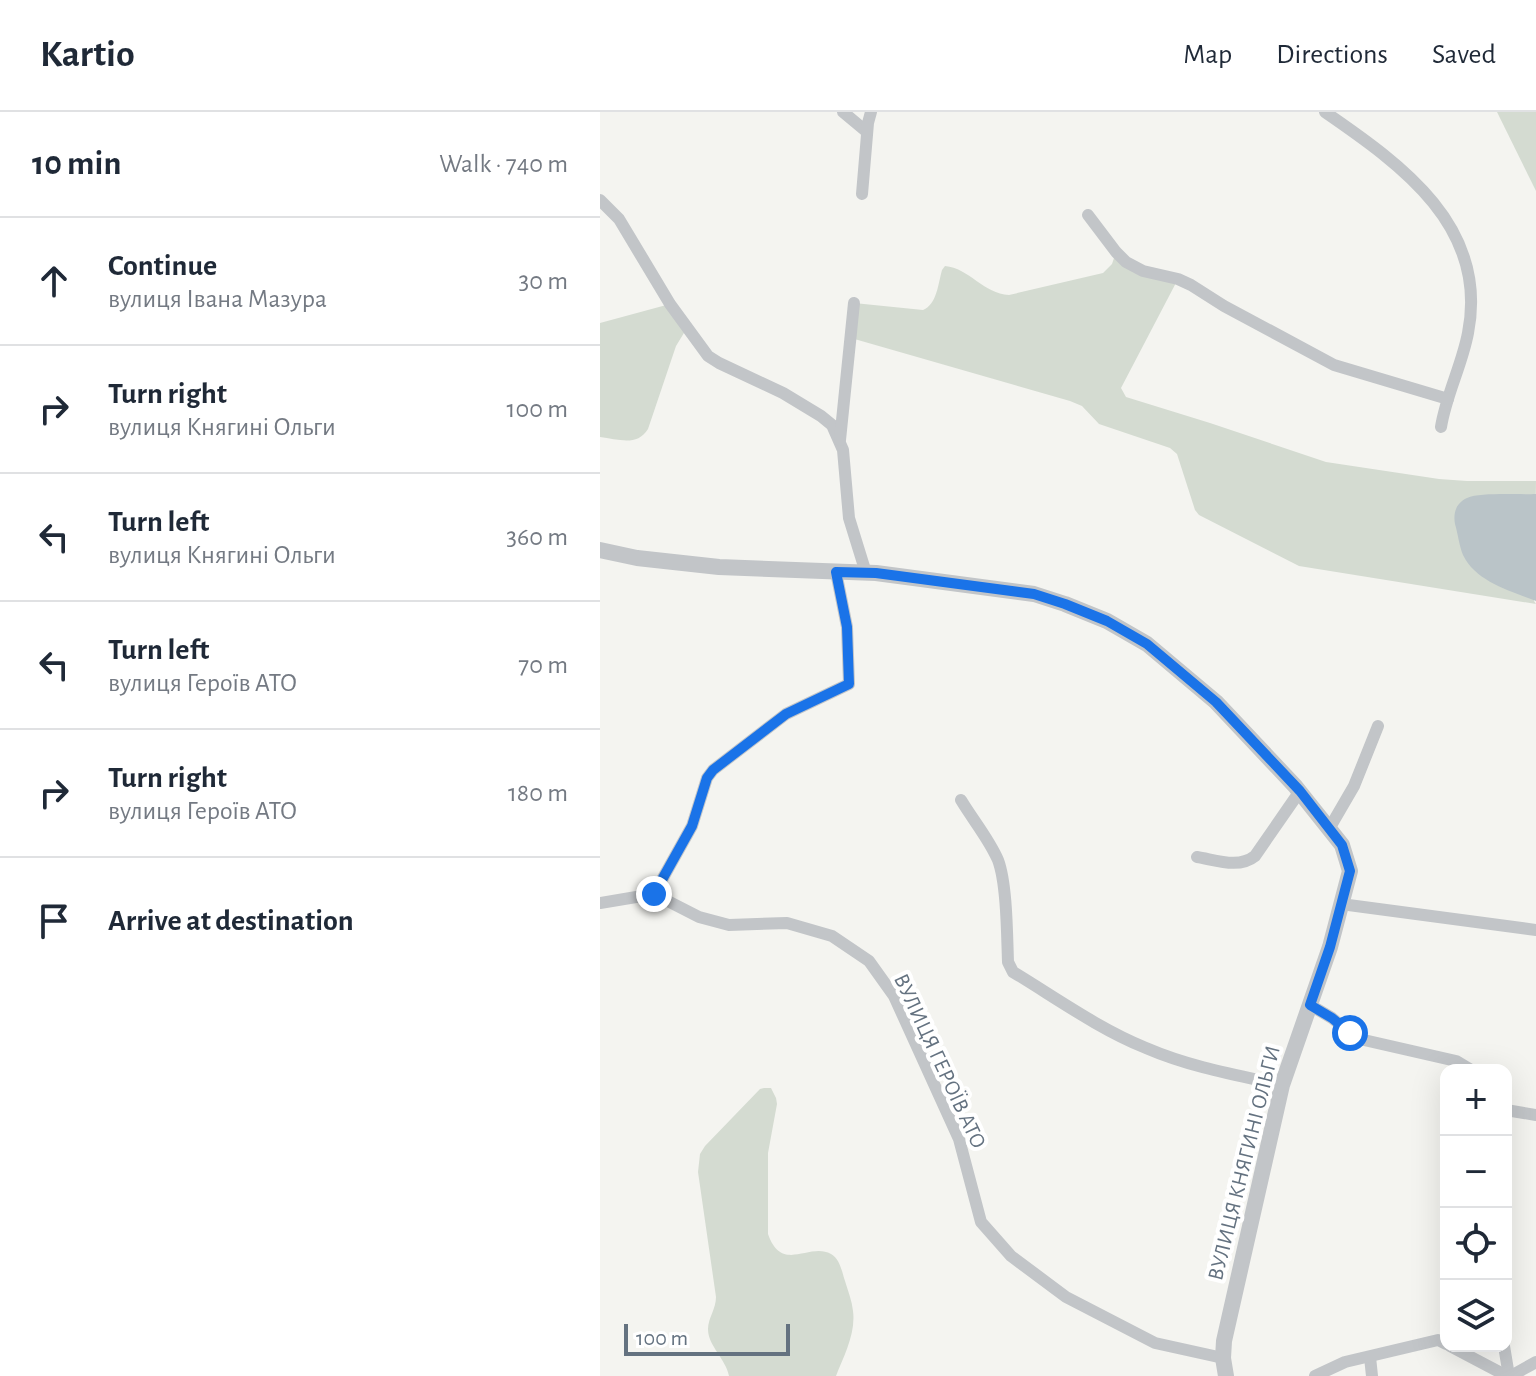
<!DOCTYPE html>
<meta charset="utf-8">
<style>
body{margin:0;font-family:"Alegreya Sans",sans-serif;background:#f2f2f3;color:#1f2937}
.controls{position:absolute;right:24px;bottom:24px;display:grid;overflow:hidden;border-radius:16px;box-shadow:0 8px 32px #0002}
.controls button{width:72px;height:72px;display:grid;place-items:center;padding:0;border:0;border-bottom:2px solid #e0e1e3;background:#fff;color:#1f2937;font:40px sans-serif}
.scale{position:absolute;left:24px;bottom:20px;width:166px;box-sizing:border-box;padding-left:8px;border:4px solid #647280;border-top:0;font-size:22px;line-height:28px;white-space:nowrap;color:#647280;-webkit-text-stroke:6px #fff;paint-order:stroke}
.stop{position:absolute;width:24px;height:24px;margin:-18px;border:6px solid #1a73e8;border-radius:50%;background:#fff}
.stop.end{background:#1a73e8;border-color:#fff;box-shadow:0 2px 8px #0008}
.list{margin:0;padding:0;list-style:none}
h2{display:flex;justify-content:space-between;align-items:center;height:104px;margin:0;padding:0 32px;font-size:34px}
h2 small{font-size:26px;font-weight:400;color:#747a83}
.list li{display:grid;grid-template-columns:52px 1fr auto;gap:24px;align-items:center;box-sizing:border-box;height:128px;padding:0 32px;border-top:2px solid #e0e1e3}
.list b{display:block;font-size:30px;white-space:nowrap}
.list p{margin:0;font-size:26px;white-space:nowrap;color:#747a83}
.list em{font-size:26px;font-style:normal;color:#747a83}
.icon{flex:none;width:44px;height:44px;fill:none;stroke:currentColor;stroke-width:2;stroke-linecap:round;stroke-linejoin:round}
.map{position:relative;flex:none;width:936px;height:1264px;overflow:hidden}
header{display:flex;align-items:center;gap:48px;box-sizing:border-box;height:112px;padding:0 40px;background:#fff;border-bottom:2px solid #e0e1e3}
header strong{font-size:38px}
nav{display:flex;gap:44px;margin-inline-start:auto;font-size:28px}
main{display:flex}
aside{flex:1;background:#fff}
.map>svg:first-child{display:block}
</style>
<header>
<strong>Kartio</strong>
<nav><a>Map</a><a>Directions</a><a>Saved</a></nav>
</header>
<main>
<aside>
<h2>10 min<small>Walk · 740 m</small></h2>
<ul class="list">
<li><svg class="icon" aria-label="ahead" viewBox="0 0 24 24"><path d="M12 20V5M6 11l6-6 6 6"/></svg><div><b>Continue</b><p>вулиця Івана Мазура</p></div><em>30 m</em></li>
<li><svg class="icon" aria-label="right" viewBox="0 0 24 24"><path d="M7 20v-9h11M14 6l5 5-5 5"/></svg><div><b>Turn right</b><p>вулиця Княгині Ольги</p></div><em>100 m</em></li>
<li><svg class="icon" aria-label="left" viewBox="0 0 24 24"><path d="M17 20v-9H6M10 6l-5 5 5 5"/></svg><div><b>Turn left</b><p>вулиця Княгині Ольги</p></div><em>360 m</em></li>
<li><svg class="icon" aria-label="left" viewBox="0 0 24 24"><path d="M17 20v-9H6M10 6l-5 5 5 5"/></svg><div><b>Turn left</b><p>вулиця Героїв АТО</p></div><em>70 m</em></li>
<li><svg class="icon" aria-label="right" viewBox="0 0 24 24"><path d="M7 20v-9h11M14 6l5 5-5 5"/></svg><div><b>Turn right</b><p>вулиця Героїв АТО</p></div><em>180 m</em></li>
<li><svg class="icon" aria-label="arrive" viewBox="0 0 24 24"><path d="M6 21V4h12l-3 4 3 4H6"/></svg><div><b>Arrive at destination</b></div></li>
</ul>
</aside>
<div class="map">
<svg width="936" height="1264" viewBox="0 0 936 1264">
<rect width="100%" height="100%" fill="#f4f4f0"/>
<g fill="#d4dbd1">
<path d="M897,0H936V79Z"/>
<path d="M516,140L526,150L578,167L521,276L526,285L610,311L726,350L839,367L867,369H936L934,489L936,492L699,454L599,403L595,398L577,342L570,336L499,312L482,294L470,289L251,226L254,191L323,198C337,192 338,172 342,158L345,154C369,156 384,182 409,183L503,161L512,152Z"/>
<path d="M70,192L87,216L76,234L48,317C37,335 18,327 0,325V211Z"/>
<path d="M164,976H171L176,986L177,992L168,1041V1122C182,1162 209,1130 231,1142C240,1147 242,1160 245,1169C248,1179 252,1189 253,1199C256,1221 244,1244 236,1264H129C126,1247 108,1234 108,1217C108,1206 116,1197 116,1185L98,1060L100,1042L105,1034L160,977Z"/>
</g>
<path fill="#bac4c8" d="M936,382V489C911,479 876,470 863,443C859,433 858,422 855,412C853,401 856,391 867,386C881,380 919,383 936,382Z"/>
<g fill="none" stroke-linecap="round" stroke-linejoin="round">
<g stroke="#c2c5c8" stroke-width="12">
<path d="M243,0L267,20"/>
<path d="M725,0C802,53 889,115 868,221C862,253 846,283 841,315"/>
<path d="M262,82L268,11L271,0"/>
<path d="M0,88L19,107L70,192L108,244L119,251L183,281L221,304L232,313L243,338L249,406L266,461"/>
<path d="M488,103L516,140L526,150L543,159L578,167L591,173L624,194L734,253L848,287"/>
<path d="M240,328L254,191"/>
<path d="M361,688C373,708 389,727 398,748C407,772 407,824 408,850L413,860C456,886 499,917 546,936C590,955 636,963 682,973"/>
<path d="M729,717L754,674L778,614"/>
<path d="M597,745C616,748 639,757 655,744L700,679"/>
<path d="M54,782L92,714L107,666L113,658L186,602L249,572L247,515L236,460"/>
<path d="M0,791L54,782L99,805L129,813L187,811L232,824L269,849L294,884L359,1027L381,1110L411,1144L466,1185L555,1231L623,1246"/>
<path d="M741,792L936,818"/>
<path d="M710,893L732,906L750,921L764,928L856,949L871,958"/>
<path d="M906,998L936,1003"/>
<path d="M850,1234L907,1264"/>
<path d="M904,1234L909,1264"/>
<path d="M770,1245L772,1264"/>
<path d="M715,1264L745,1250L838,1228L846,1232"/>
<path d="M911,1264L936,1250"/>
</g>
<path stroke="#c2c5c8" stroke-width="16" d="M0,438L37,446L119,455L276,461L434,482L465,492L507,509L547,532L616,590L695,674L742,733L750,759L730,835L682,973L624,1229L623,1246L626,1264"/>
</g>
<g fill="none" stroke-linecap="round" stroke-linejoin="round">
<path stroke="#1a73e8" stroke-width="10" d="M54,782L92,714L107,666L113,658L186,602L249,572L247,515L236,460L276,461L434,482L465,492L507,509L547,532L616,590L700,679L742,733L750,759L730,835L710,893L732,906L750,921"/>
</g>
<g text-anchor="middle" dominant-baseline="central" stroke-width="8" stroke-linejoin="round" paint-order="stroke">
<g font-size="22" fill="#647280" stroke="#fff">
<text transform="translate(340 949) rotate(65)">ВУЛИЦЯ ГЕРОЇВ АТО</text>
<text transform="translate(644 1051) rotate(-76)">ВУЛИЦЯ КНЯГИНІ ОЛЬГИ</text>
</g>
</g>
</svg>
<div class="controls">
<button>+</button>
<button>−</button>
<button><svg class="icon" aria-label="locate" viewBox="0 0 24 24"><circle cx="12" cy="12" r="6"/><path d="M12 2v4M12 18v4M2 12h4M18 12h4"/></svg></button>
<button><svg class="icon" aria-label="layers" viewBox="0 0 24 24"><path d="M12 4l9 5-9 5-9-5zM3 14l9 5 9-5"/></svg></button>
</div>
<div class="scale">100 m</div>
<div class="stop" style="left:750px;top:921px"></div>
<div class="stop end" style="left:54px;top:782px"></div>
</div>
</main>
